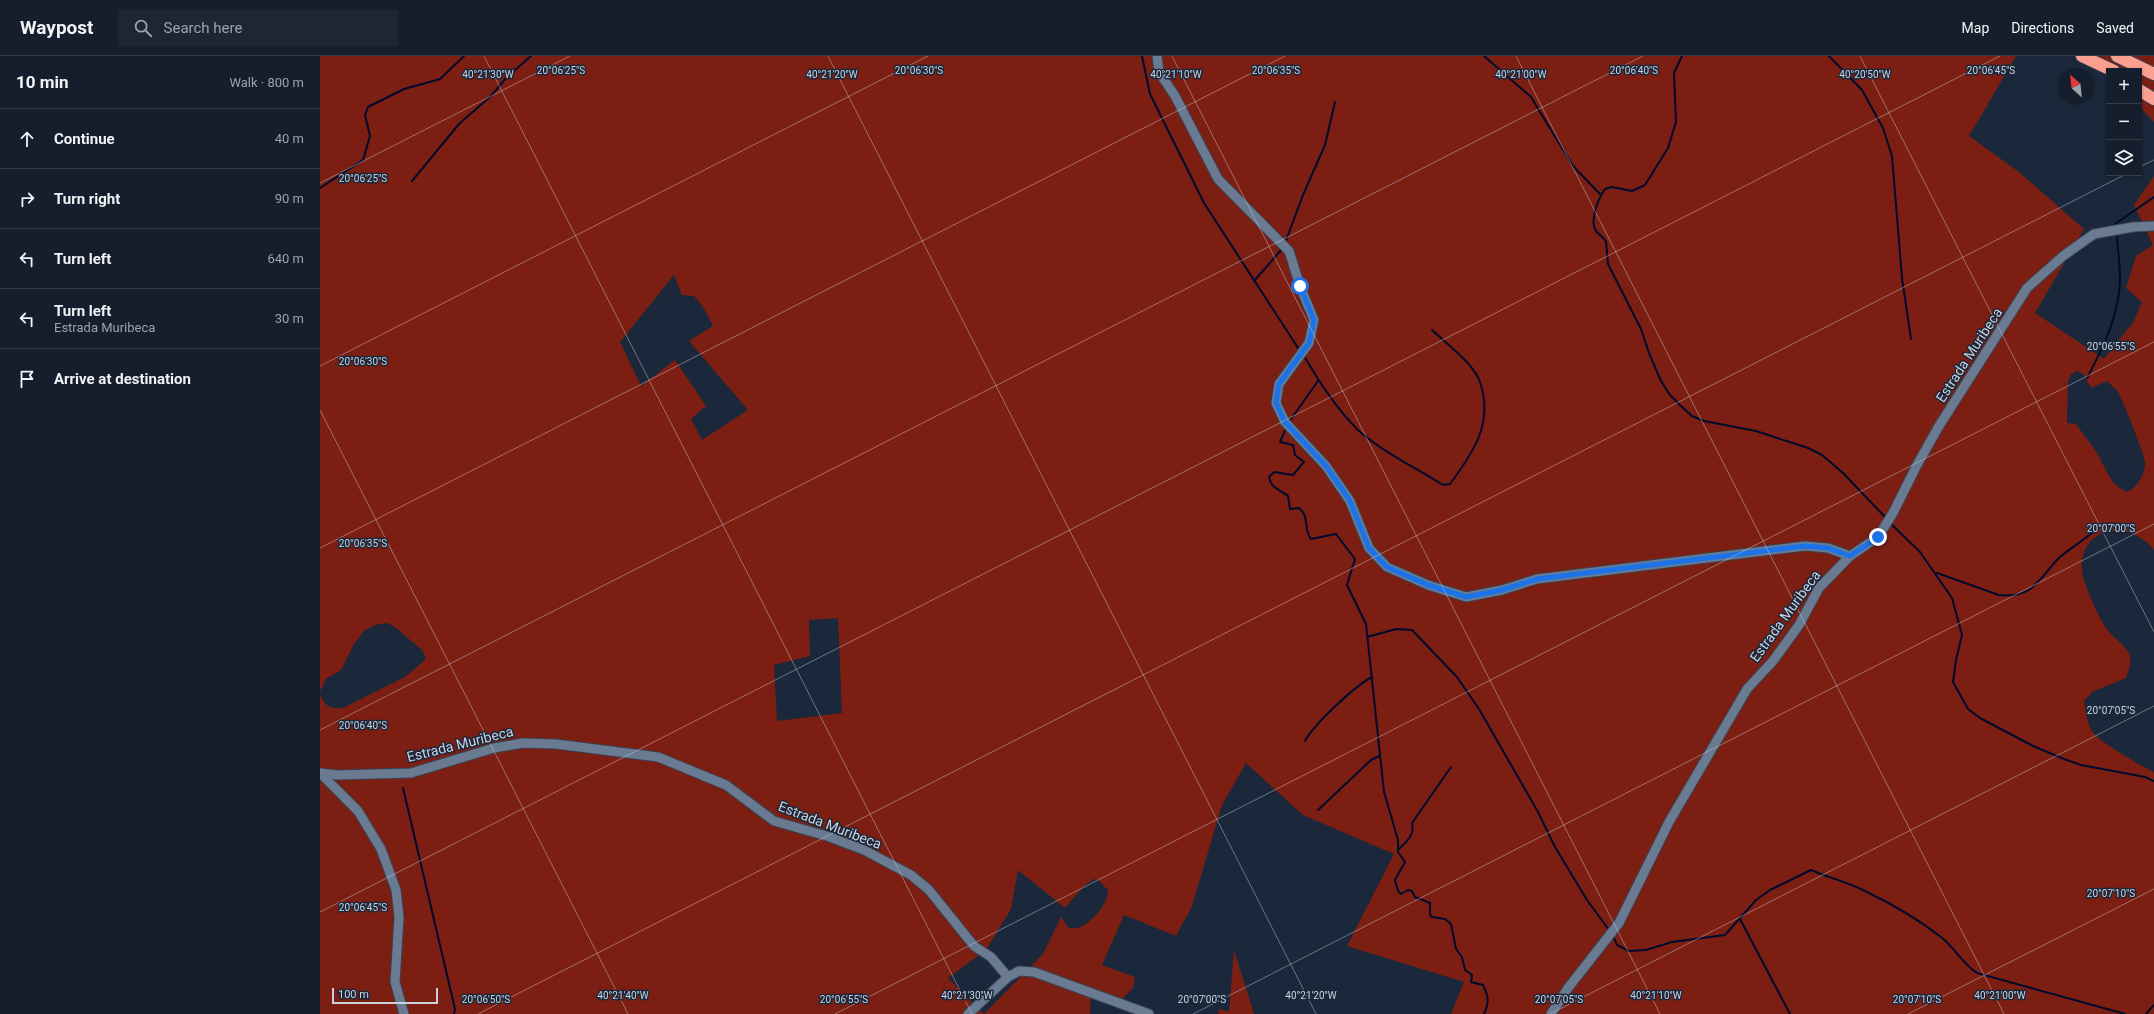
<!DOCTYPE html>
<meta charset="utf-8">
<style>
body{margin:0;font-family:Roboto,sans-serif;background:#1d2734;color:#f1f3f6}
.controls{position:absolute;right:12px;top:12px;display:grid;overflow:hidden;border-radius:0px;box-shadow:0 1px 3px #0004}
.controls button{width:36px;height:36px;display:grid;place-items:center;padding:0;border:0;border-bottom:1px solid #333c48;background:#141e2c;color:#f1f3f6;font:20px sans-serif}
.compass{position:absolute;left:1738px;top:12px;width:36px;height:36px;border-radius:50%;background:#141e2c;box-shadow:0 1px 3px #0004;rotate:333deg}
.scale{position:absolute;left:12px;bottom:10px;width:106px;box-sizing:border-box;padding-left:4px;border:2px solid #cad2df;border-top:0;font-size:11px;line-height:14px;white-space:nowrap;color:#cad2df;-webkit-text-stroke:3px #1b283b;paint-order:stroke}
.stop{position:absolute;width:12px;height:12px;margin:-9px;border:3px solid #1a73e8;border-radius:50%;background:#fff}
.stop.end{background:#1a73e8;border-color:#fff;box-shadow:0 1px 4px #0008}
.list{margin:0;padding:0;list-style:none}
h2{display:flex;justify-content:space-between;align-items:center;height:52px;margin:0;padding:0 16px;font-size:17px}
h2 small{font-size:13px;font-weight:400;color:#9da2a9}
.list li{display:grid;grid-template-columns:26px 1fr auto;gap:12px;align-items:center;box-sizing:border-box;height:60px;padding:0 16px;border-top:1px solid #333c48}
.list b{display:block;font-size:15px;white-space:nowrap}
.list p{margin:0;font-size:13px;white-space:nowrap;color:#9da2a9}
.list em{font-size:13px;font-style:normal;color:#9da2a9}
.icon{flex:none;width:22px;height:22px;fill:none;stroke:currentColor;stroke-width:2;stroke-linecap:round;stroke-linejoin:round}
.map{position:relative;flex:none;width:1834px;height:958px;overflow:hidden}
header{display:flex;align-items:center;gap:24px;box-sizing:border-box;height:56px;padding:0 20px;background:#141e2c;border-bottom:1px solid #333c48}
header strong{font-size:19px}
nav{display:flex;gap:22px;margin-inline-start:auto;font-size:14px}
.search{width:280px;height:36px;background:#1d2734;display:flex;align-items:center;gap:10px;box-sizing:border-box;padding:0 14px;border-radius:0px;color:#9da2a9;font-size:15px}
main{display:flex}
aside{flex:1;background:#141e2c}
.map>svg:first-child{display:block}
</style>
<header>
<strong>Waypost</strong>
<div class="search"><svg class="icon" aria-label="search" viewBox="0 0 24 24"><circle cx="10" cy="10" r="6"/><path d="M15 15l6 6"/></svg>Search here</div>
<nav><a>Map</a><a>Directions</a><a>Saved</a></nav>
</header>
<main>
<aside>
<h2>10 min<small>Walk · 800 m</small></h2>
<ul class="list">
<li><svg class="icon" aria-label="ahead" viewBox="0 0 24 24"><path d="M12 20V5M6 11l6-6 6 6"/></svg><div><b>Continue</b></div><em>40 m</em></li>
<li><svg class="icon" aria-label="right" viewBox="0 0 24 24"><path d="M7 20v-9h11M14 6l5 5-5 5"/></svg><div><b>Turn right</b></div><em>90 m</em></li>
<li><svg class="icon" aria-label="left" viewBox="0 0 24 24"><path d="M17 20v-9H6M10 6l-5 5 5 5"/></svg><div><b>Turn left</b></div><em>640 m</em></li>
<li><svg class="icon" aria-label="left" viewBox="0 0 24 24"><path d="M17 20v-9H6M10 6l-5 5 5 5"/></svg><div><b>Turn left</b><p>Estrada Muribeca</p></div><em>30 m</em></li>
<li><svg class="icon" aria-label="arrive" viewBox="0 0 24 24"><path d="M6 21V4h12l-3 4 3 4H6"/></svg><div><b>Arrive at destination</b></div></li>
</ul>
</aside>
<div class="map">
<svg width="1834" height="958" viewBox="0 0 1834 958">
<rect width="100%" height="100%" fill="#1b283b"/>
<g fill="#7c1f12" fill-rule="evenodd">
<path d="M0,0H1696L1649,80L1699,116L1764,173L1715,257L1784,303L1814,265L1822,246L1806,232L1816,200L1833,189L1814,149L1834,120V494C1807,459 1753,474 1763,520C1765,531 1780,564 1787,573C1793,582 1803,587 1808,596C1813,603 1809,615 1806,622L1772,636L1764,645C1766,655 1767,670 1774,678C1780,686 1823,711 1834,716V958H1131L1144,926L1027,890L1074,798L983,759L926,707L902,749L872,850L856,880L804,859L782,909L815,921L813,932L801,944L771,934L770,958H0V639C6,651 10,653 23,652L85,621L106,603L102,594L75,571L67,567L55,569L45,574L34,588L21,614L6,623L0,635ZM354,219L362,239L374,240L383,251L393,270L369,285L428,354L382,384L371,363L386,350L355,304L321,330L300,286ZM1757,315L1763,318L1771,332L1787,325C1791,329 1795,332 1798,336C1802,342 1825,400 1825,406C1826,417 1817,432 1807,436C1789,429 1785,409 1775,394C1769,385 1762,377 1756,368L1747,367L1748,326L1751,318ZM518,562L522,657L457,665L454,609L490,600L489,564ZM698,814L745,852L765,829L774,823L778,824L788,834C789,847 771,868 758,872C756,873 751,872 749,872L741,861L723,898L664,958L628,922L666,894L691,853Z"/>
<path d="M1773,0H1834V66L1819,50V15H1789Z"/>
<path d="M914,894L934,958H898L899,953L909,956Z"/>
</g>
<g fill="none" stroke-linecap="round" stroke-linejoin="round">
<g stroke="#000a2d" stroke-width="2">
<path d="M822,0L830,38L884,147L980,295"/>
<path d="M1164,0L1211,41L1253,110L1280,138"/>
<path d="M1362,0L1354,17L1356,66L1348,92L1325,129L1312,135L1292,131L1285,133C1279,141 1268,167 1277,176C1280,179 1283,182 1286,185L1288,208L1321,273L1329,297L1341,325L1350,339L1361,350L1372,360L1384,365L1436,375L1488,392L1502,399L1523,417L1566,462"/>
<path d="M1509,0L1542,34L1563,72L1572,100L1582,222L1591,283"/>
<path d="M92,125L139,68L171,40L186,22L211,0"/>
<path d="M0,132L43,104L50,80L45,59L48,51L84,33L120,23L144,0"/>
<path d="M1795,168L1834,141"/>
<path d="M965,187L983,139L1005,89L1015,46"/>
<path d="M934,225L962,193"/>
<path d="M984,300C1000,327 1016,352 1038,374C1061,395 1096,412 1123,429L1130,428C1153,397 1174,367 1160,326C1154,308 1126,287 1112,274"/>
<path d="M1767,322C1783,292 1799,260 1800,224C1800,210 1798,196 1797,181"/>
<path d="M969,366L998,325"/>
<path d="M966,372L960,386L973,389L975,399L984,406L973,419L954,416L949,421C951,433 960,433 968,440L970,453L979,452C990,460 983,474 991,483L1016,478L1035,503L1027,529L1046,568L1064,736L1078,784V796L1085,806L1075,824L1078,835L1081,838L1088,834L1092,835L1095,841L1110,847V859L1112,861L1125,863L1131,868L1136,893L1142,901L1145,914L1152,919L1151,926L1163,929C1169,941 1169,947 1164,958"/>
<path d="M1570,467L1600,496L1632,542L1642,579L1636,604L1633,626L1648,653L1660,662L1713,690L1744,703L1761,709L1825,721L1834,725"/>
<path d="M1617,517L1679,539C1714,543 1719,522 1739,502C1749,493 1761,486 1772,477"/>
<path d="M1047,581L1076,573L1092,574L1137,621L1159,653L1218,756L1235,791L1267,844L1289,874"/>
<path d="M985,685C994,668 1035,630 1052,621"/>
<path d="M83,732L135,953L134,958"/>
<path d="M998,754L1051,704L1059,700"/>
<path d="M1079,793C1087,785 1095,779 1092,767L1131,711"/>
<path d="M1420,863L1470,958"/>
<path d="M1293,880L1297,889L1309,895L1326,894L1352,886L1405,879L1436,844L1450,834L1491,814C1509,822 1528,826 1545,835C1570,847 1599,864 1621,881C1635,892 1642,907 1657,917L1805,958"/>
<path d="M1826,958L1834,949"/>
</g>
<defs>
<g id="minor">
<path d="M837,0L839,16L855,40L898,123L969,195L980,230L994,264L989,287L959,328L956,347L965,366L1006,410L1030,445L1049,492L1067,511L1108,529L1146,541L1182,534L1217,523L1485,490L1508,492L1530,500"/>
<path d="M0,717L17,719L91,717L174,692L203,687L236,688L338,701L406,729L454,765L510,781L544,794L591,819L609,834L654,890L671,901L688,921"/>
<path d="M0,717L38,755L61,793L76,834L79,861L75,926L84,958"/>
<path d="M648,958L688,921L699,915L714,916L829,958"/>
<path d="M1231,958L1248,932L1299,867L1349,766L1427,633L1453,605L1479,569L1499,532L1530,500L1558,481L1573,457L1597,409L1619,370L1707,232L1743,200L1774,178L1813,171L1834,170"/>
</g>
<g id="highway">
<path d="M1762,0L1794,15"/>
<path d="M1797,0L1834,18"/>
<path d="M1819,34L1834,43"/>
</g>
</defs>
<use href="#minor" stroke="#384353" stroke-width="11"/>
<use href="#highway" stroke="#384353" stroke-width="14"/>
<use href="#minor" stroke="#6a7a90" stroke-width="9"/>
<use href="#highway" stroke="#fba090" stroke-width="12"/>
</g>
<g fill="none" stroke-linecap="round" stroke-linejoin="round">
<path stroke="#1a73e8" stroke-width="5" d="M980,230L994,264L989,287L959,328L956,347L965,366L1006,410L1030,445L1049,492L1067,511L1108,529L1146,541L1182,534L1217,523L1485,490L1508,492L1530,500L1558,481"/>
</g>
<path fill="none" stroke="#cad2df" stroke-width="1" stroke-opacity="0.45" d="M164,0L652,958M508,0L996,958M852,0L1340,958M1196,0L1684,958M1540,0L1834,576M1819,111L1834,104M0,127L250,0M0,310L608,0M0,354L308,958M0,492L965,0M0,674L1323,0M0,856L1680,0M158,958L1808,117M515,958L1834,286M873,958L1834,468M1230,958L1834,650M1588,958L1834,833"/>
<g text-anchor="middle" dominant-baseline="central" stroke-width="3" stroke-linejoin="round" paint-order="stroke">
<g font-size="14" fill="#cad2df" stroke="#1b283b">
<text transform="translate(1649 299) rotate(-57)">Estrada Muribeca</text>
<text transform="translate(1465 560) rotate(-54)">Estrada Muribeca</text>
<text transform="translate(140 688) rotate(-14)">Estrada Muribeca</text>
<text transform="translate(510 769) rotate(21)">Estrada Muribeca</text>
</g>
</g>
<g font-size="10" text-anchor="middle" fill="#cad2df" stroke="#1b283b" stroke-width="3" stroke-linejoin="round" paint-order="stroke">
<text x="241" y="18">20°06'25"S</text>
<text x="599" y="18">20°06'30"S</text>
<text x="956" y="18">20°06'35"S</text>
<text x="1671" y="18">20°06'45"S</text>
<text x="1314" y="18">20°06'40"S</text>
<text x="168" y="22">40°21'30"W</text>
<text x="512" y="22">40°21'20"W</text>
<text x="856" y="22">40°21'10"W</text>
<text x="1201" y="22">40°21'00"W</text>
<text x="1545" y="22">40°20'50"W</text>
<text x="43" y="126">20°06'25"S</text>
<text x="1791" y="294">20°06'55"S</text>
<text x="43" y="309">20°06'30"S</text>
<text x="1791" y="476">20°07'00"S</text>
<text x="43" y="491">20°06'35"S</text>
<text x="1791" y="658">20°07'05"S</text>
<text x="43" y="673">20°06'40"S</text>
<text x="1791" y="841">20°07'10"S</text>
<text x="43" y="855">20°06'45"S</text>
<text x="303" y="943">40°21'40"W</text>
<text x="647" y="943">40°21'30"W</text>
<text x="991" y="943">40°21'20"W</text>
<text x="1336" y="943">40°21'10"W</text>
<text x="1680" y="943">40°21'00"W</text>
<text x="166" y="947">20°06'50"S</text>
<text x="524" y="947">20°06'55"S</text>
<text x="882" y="947">20°07'00"S</text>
<text x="1239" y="947">20°07'05"S</text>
<text x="1597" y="947">20°07'10"S</text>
</g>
</svg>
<div class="controls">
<button>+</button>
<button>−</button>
<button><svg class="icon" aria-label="layers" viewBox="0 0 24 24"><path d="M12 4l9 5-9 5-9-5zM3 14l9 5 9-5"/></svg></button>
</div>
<svg class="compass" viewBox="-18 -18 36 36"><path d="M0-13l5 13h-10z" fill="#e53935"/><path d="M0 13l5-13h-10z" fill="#9da2a9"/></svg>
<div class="scale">100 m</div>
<div class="stop" style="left:980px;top:230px"></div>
<div class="stop end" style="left:1558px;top:481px"></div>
</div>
</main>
